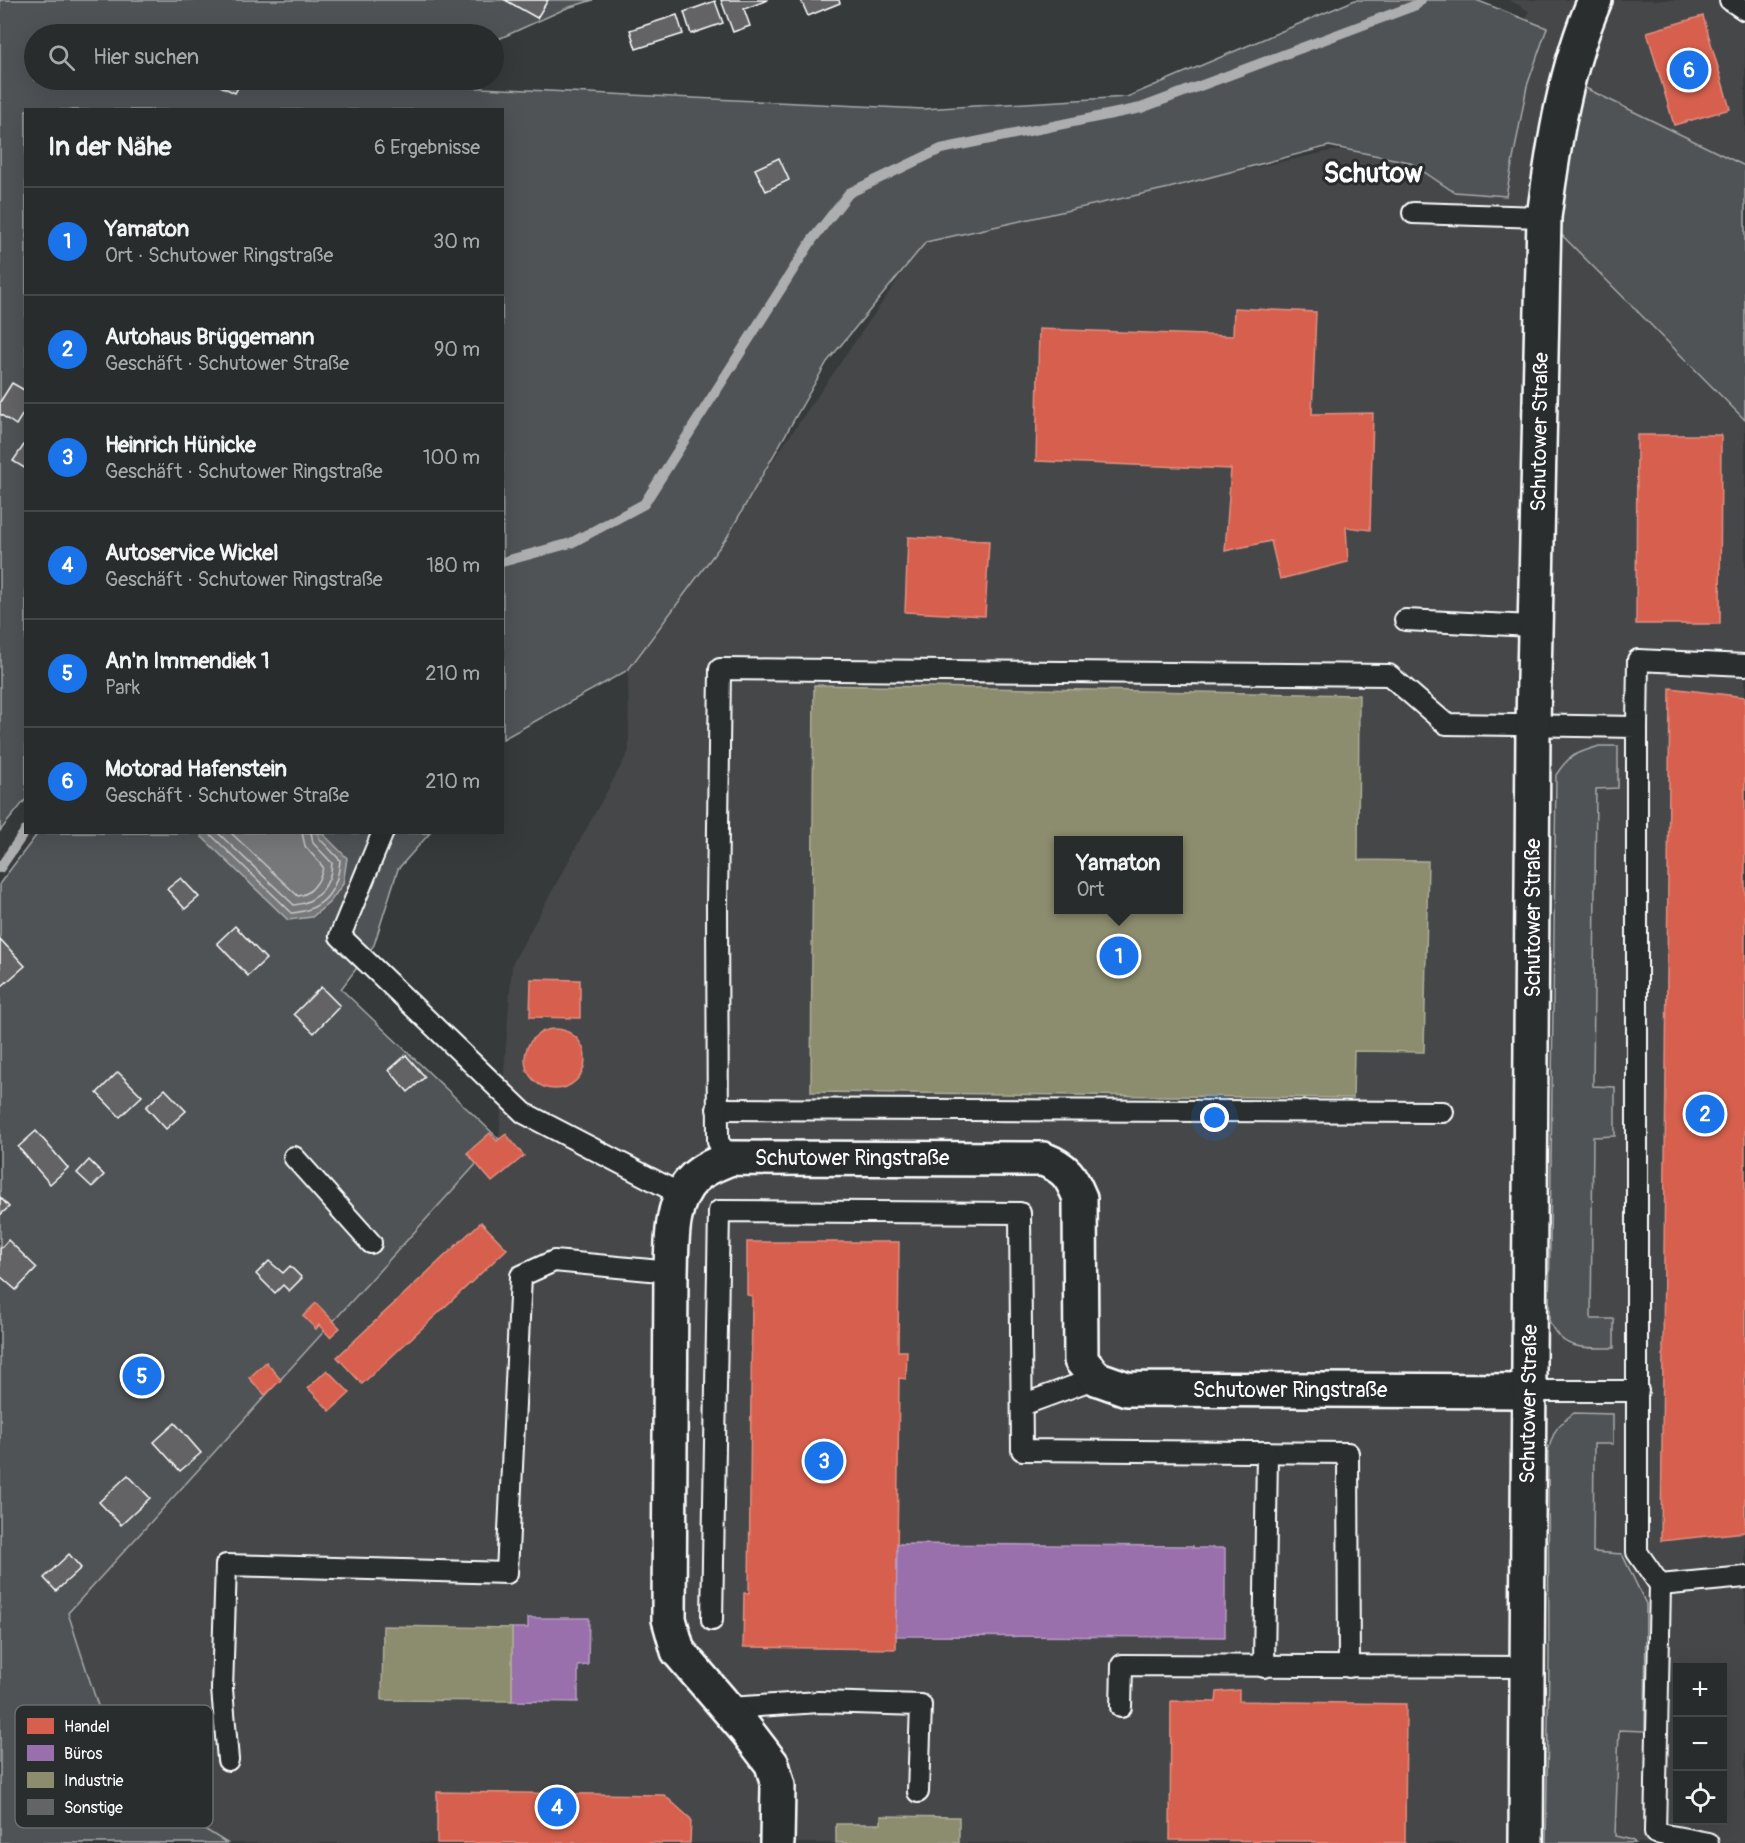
<!DOCTYPE html>
<html lang="de">
<meta charset="utf-8">
<style>
body{margin:0;font-family:Pangolin,sans-serif;background:#313434;color:#f1f3f6}
.controls{position:absolute;right:18px;bottom:18px;display:grid;overflow:hidden;border-radius:0px;box-shadow:0 6px 24px #0002}
.controls button{width:54px;height:54px;display:grid;place-items:center;padding:0;border:0;border-bottom:2px solid #454848;background:#292c2c;color:#f1f3f6;font:30px sans-serif}
.you{position:absolute;left:1215px;top:1118px;width:21px;height:21px;margin:-15px;border:4px solid #fff;border-radius:50%;background:#1a73e8;box-shadow:0 0 0 9px #1a73e833}
.badge{display:grid;place-items:center;width:39px;height:39px;border-radius:50%;background:#1a73e8;color:#fff;font-size:20px;font-weight:700}
.pin{position:absolute;translate:-50% -50%;border:3px solid #fff;box-shadow:0 2px 6px #0006}
.popup{position:absolute;left:1054px;top:836px;width:129px;height:78px;box-sizing:border-box;display:grid;place-content:center;border-radius:0px;background:#292c2c;filter:drop-shadow(0 2px 4px #0005);font-size:20px;white-space:nowrap;color:#a5a7a9}
.popup b{font-size:22px;color:#f1f3f6}
.popup::after{content:'';position:absolute;left:50%;top:100%;margin-left:-12px;border:12px solid transparent;border-top-color:#292c2c}
.list{margin:0;padding:0;list-style:none}
h2{display:flex;justify-content:space-between;align-items:center;height:78px;margin:0;padding:0 24px;font-size:26px}
h2 small{font-size:20px;font-weight:400;color:#a5a7a9}
.list li{display:grid;grid-template-columns:39px 1fr auto;gap:18px;align-items:center;box-sizing:border-box;height:108px;padding:0 24px;border-top:2px solid #454848}
.list b{display:block;font-size:22px;white-space:nowrap}
.list p{margin:0;font-size:20px;white-space:nowrap;color:#a5a7a9}
.list em{font-size:20px;font-style:normal;color:#a5a7a9}
.icon{flex:none;width:33px;height:33px;fill:none;stroke:currentColor;stroke-width:2;stroke-linecap:round;stroke-linejoin:round}
.map{position:relative;flex:none;width:1745px;height:1843px;overflow:hidden}
.search{position:absolute;background:#292c2c;box-shadow:0 6px 24px #0002;left:24px;top:24px;width:480px;height:66px;display:flex;align-items:center;gap:15px;box-sizing:border-box;padding:0 21px;border-radius:33px;color:#a5a7a9;font-size:22px}
.panel{position:absolute;background:#292c2c;box-shadow:0 6px 24px #0002;left:24px;top:108px;width:480px;height:726px;border-radius:0px}
.map>svg:first-child{display:block}
</style>
<div class="map">
<svg width="1745" height="1843" viewBox="0 0 1745 1843">
<rect width="100%" height="100%" fill="#373a3b"/>
<filter id="ink" filterUnits="userSpaceOnUse"><feTurbulence type="fractalNoise" baseFrequency=".0167" numOctaves="2"/><feDisplacementMap in="SourceGraphic" scale="12" xChannelSelector="R" yChannelSelector="G"/><feConvolveMatrix kernelMatrix="1 2 1 2 8 2 1 2 1" color-interpolation-filters="sRGB"/></filter>
<g filter="url(#ink)">
<path fill="#444748" fill-rule="evenodd" d="M1509,0H1745V1843H227L121,1777L68,1613L499,1139L512,964L629,751L628,670L926,239L1331,151L1488,148L1529,11ZM1059,840H1179V910H1059ZM1678,1668H1722V1820H1678Z"/>
<g fill="#505354" stroke="#a8a9aa" stroke-width="1.5">
<path d="M0,0H593L567,8L494,41V34H34V80H407L399,84L923,109L1127,97L1355,0H1476L1547,28L1527,86L1506,196L1454,192L1409,162L1329,146L1169,188L926,242L827,362L727,537L628,670L503,739L502,110H26V799L0,831Z"/>
<path d="M1567,79L1745,166V420L1544,217Z"/>
<path d="M1599,746H1618V788L1596,789L1593,1086L1615,1087V1136L1593,1137L1591,1319H1614V1348C1584,1348 1561,1351 1549,1320L1556,775C1569,755 1576,753 1599,746Z"/>
<path d="M38,833H430L398,869L374,945L341,989L499,1139L68,1613L121,1777L227,1843H0V883Z"/>
<path d="M1574,1413L1613,1414V1444H1594L1593,1552L1622,1554L1646,1604L1645,1731L1619,1730L1615,1836L1632,1840L1635,1843H1546L1549,1660L1548,1452C1553,1431 1557,1425 1574,1413Z"/>
</g>
<path fill="#767879" stroke="#adaeaf" stroke-width="1.5" d="M205,832L322,833L347,858L343,884L330,902L312,917L288,920L201,836Z"/>
<g fill="#d6604d" stroke="#e29082" stroke-width="1.5">
<path d="M1703,16L1730,109L1674,125L1647,32Z"/>
<path d="M1234,308L1316,312L1312,414L1373,413L1370,530L1346,527L1348,562L1280,579L1271,541L1225,551L1231,469L1036,461L1039,329L1233,336Z"/>
<path d="M1637,435H1721L1720,624H1636Z"/>
<path d="M908,537L989,541L985,616L905,612Z"/>
<path d="M1670,688L1745,697V1532L1661,1541Z"/>
<path d="M531,979L580,980V1018L530,1017Z"/>
<circle cx="555" cy="1059" r="30"/>
<path d="M490,1133L497,1141L506,1134L524,1156L492,1182L467,1153Z"/>
<path d="M481,1222L507,1249L362,1384L337,1357Z"/>
<path d="M747,1242H899L898,1351H907L906,1379L899,1378L896,1649L743,1647L744,1593H749L752,1296L747,1295Z"/>
<path d="M316,1303L340,1328L330,1337L319,1325L316,1329L303,1316Z"/>
<path d="M266,1362L281,1380L265,1395L249,1378Z"/>
<path d="M327,1370L350,1393L330,1411L308,1388Z"/>
<path d="M1239,1690V1701L1406,1704L1405,1843H1312V1841L1170,1840L1171,1701L1216,1702L1217,1692Z"/>
<path d="M437,1792L664,1795L691,1819L690,1843H437Z"/>
</g>
<g fill="#9970ab" stroke="#b89bc4" stroke-width="1.5">
<path d="M897,1544L1193,1546V1548H1225V1637L896,1636Z"/>
<path d="M528,1618H589L588,1665L578,1666V1702L512,1701V1628H528Z"/>
</g>
<g fill="#8c8c6e" stroke="#aeae9a" stroke-width="1.5" fill-rule="evenodd">
<path d="M814,685L1359,695L1358,860L1428,861L1424,1052L1354,1051L1353,1098L811,1092ZM1059,840H1179V910H1059Z"/>
<path d="M383,1626L512,1628V1701L382,1700Z"/>
<path d="M881,1816L959,1817V1843H836V1824H881Z"/>
</g>
<g fill="none" stroke-linecap="round" stroke-linejoin="round">
<g stroke="#c8c9c9" stroke-width="1.5">
<path d="M208,832L292,913C323,910 338,891 340,860L319,838L318,832"/>
<path d="M217,832L294,905C317,903 331,885 332,863L313,843L311,832"/>
<path d="M230,832L298,896C311,895 321,880 323,867L305,846L302,832"/>
</g>
<g stroke="#adaeaf" stroke-width="10">
<path d="M502,562L571,543L644,504L812,240L849,193L941,149L1141,108L1416,5L1421,0"/>
<path d="M0,868L26,830"/>
</g>
</g>
<g fill="#636465" stroke="#fff" stroke-width="1.5">
<path d="M505,0H548L537,18Z"/>
<path d="M721,0H768L744,9L750,26L733,32Z"/>
<path d="M801,0H839L840,3L808,16Z"/>
<path d="M715,1L723,23L691,34L684,12Z"/>
<path d="M677,15L683,34L636,49L630,30Z"/>
<path d="M223,80H242L235,93L220,86Z"/>
<path d="M779,158L789,180L766,191L755,169Z"/>
<path d="M12,383L26,391V409L16,425L0,414V402Z"/>
<path d="M24,445L26,446V469L13,461Z"/>
<path d="M181,878L199,897L185,909L167,889Z"/>
<path d="M235,926L266,959L248,976L217,943Z"/>
<path d="M0,939L25,966L2,986L0,984Z"/>
<path d="M321,987L340,1006L314,1033L294,1014Z"/>
<path d="M406,1055L425,1077L408,1092L389,1070Z"/>
<path d="M118,1072L142,1096L120,1117L97,1093Z"/>
<path d="M165,1089L186,1111L166,1129L146,1107Z"/>
<path d="M36,1131L68,1168L50,1184L18,1147Z"/>
<path d="M89,1160L104,1175L92,1187L77,1173Z"/>
<path d="M0,1197L9,1207L0,1215Z"/>
<path d="M8,1240L37,1268L16,1290L0,1276V1249Z"/>
<path d="M269,1261L283,1273L290,1266L302,1278L289,1291L283,1285L275,1293L256,1274Z"/>
<path d="M175,1423L201,1453L180,1471L154,1442Z"/>
<path d="M128,1475L150,1498L121,1525L99,1502Z"/>
<path d="M69,1554L81,1568L56,1591L44,1578Z"/>
</g>
<g fill="none" stroke-linecap="round" stroke-linejoin="round">
<defs>
<g id="lane">
<path d="M1730,0L1745,10"/>
<path d="M1413,213L1544,217"/>
<path d="M1405,620L1535,626"/>
<path d="M1637,727L1638,660L1745,665"/>
<path d="M383,832L340,936L524,1113L682,1195"/>
<path d="M717,1109L1443,1112"/>
<path d="M294,1157L371,1243"/>
<path d="M731,1158L718,1142L717,906L720,669L1389,675L1446,724L1637,727V1552L1660,1585L1655,1833L1708,1843"/>
<path d="M1530,1391H1638"/>
<path d="M1022,1405L1096,1378"/>
<path d="M1660,1585L1745,1577"/>
<path d="M712,1620L719,1211L1020,1213L1022,1450L1348,1453L1349,1667"/>
<path d="M1264,1667L1267,1452"/>
<path d="M1121,1707L1122,1665L1526,1667"/>
<path d="M728,1708L819,1702L921,1705L918,1792"/>
<path d="M228,1760L222,1689L226,1565L507,1573L521,1276L554,1261L671,1272"/>
</g>
<g id="street">
<path d="M777,1843L778,1786L772,1764L746,1730L678,1651L669,1619L671,1272C672,1242 670,1201 694,1178C704,1168 719,1163 731,1158L1043,1159C1066,1168 1071,1176 1080,1198L1081,1360L1096,1378L1127,1389L1530,1391"/>
<path d="M1526,1843L1533,725L1544,217C1554,142 1565,69 1595,0"/>
</g>
</defs>
<use href="#lane" stroke="#fff" stroke-width="24"/>
<use href="#street" stroke="#fff" stroke-width="38"/>
<use href="#lane" stroke="#2a2d2e" stroke-width="20"/>
<use href="#street" stroke="#2a2d2e" stroke-width="33"/>
</g>
</g>
<g text-anchor="middle" dominant-baseline="central" stroke-width="6" stroke-linejoin="round" paint-order="stroke">
<g font-size="21" fill="#fff" stroke="#2a2d2e">
<text transform="translate(1540 432) rotate(-89)">Schutower Straße</text>
<text transform="translate(1533 918) rotate(-90)">Schutower Straße</text>
<text x="852" y="1158">Schutower Ringstraße</text>
<text x="1290" y="1390">Schutower Ringstraße</text>
<text transform="translate(1529 1404) rotate(-89)">Schutower Straße</text>
</g>
<g font-size="27" font-weight="bold" fill="#fff" stroke="#2a2d2e">
<text x="1373" y="173">Schutow</text>
</g>
</g>
<rect x="15" y="1705" width="198" height="123" rx="9" fill="#2a2d2e" stroke="#6a6c6d" stroke-width="1.5"/>
<rect x="27" y="1718" width="27" height="16" fill="#d6604d"/>
<rect x="27" y="1745" width="27" height="16" fill="#9970ab"/>
<rect x="27" y="1772" width="27" height="16" fill="#8c8c6e"/>
<rect x="27" y="1799" width="27" height="16" fill="#636465"/>
<g font-size="16" fill="#fff">
<text x="64" y="1732">Handel</text>
<text x="64" y="1759">Büros</text>
<text x="64" y="1786">Industrie</text>
<text x="64" y="1813">Sonstige</text>
</g>
</svg>
<div class="controls">
<button>+</button>
<button>−</button>
<button><svg class="icon" aria-label="locate" viewBox="0 0 24 24"><circle cx="12" cy="12" r="6"/><path d="M12 2v4M12 18v4M2 12h4M18 12h4"/></svg></button>
</div>
<div class="you"></div>
<div class="pin badge" style="left:1119px;top:956px">1</div>
<div class="popup"><b>Yamaton</b>Ort</div>
<div class="pin badge" style="left:1705px;top:1114px">2</div>
<div class="pin badge" style="left:824px;top:1461px">3</div>
<div class="pin badge" style="left:557px;top:1807px">4</div>
<div class="pin badge" style="left:142px;top:1376px">5</div>
<div class="pin badge" style="left:1689px;top:70px">6</div>
<div class="search"><svg class="icon" aria-label="search" viewBox="0 0 24 24"><circle cx="10" cy="10" r="6"/><path d="M15 15l6 6"/></svg>Hier suchen</div>
<section class="panel">
<h2>In der Nähe<small>6 Ergebnisse</small></h2>
<ul class="list">
<li><span class="badge">1</span><div><b>Yamaton</b><p>Ort · Schutower Ringstraße</p></div><em>30 m</em></li>
<li><span class="badge">2</span><div><b>Autohaus Brüggemann</b><p>Geschäft · Schutower Straße</p></div><em>90 m</em></li>
<li><span class="badge">3</span><div><b>Heinrich Hünicke</b><p>Geschäft · Schutower Ringstraße</p></div><em>100 m</em></li>
<li><span class="badge">4</span><div><b>Autoservice Wickel</b><p>Geschäft · Schutower Ringstraße</p></div><em>180 m</em></li>
<li><span class="badge">5</span><div><b>An'n Immendiek 1</b><p>Park</p></div><em>210 m</em></li>
<li><span class="badge">6</span><div><b>Motorad Hafenstein</b><p>Geschäft · Schutower Straße</p></div><em>210 m</em></li>
</ul>
</section>
</div>
